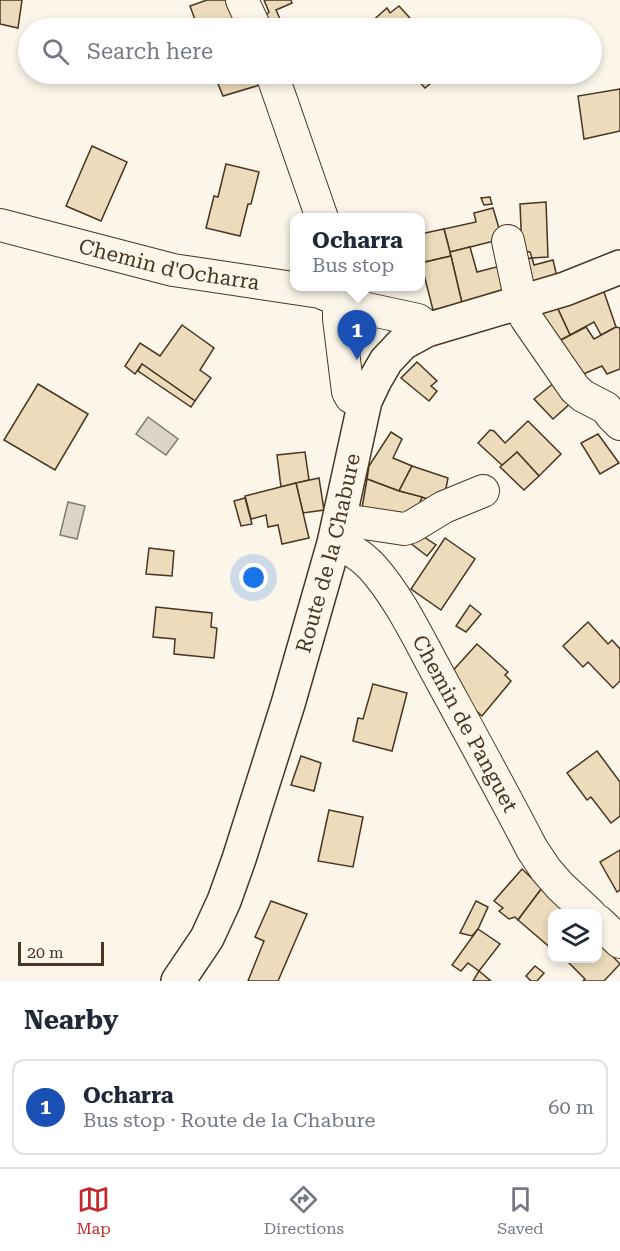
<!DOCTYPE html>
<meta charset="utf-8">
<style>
body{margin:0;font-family:"Roboto Serif",serif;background:#f2f2f3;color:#1f2937}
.controls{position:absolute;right:18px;bottom:18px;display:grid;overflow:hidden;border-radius:12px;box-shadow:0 3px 9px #0003}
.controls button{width:54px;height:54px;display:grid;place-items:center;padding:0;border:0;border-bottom:2px solid #e0e1e3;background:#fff;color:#1f2937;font:30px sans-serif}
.scale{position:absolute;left:18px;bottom:15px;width:86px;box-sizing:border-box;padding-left:6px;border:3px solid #4a3520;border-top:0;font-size:16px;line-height:21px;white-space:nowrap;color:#4a3520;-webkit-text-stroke:4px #fbf6e9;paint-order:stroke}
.you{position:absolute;left:254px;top:578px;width:21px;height:21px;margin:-15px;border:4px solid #fff;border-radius:50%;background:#1a73e8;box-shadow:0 0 0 9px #1a73e833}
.badge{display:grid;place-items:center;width:39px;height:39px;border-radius:50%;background:#c62828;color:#fff;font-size:20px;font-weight:700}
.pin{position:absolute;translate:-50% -50px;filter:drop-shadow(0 2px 3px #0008)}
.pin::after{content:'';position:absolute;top:32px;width:21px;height:18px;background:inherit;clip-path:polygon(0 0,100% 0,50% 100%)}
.popup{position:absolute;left:290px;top:213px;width:135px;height:78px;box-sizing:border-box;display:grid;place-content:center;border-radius:12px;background:#fff;filter:drop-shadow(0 2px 4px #0005);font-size:20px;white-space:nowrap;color:#747a83}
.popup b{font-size:22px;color:#1f2937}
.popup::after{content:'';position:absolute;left:50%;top:100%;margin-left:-12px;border:12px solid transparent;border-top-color:#fff}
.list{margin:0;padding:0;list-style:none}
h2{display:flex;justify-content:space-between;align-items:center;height:78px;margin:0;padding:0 24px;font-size:26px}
h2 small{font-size:20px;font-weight:400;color:#747a83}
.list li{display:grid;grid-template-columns:39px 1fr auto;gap:18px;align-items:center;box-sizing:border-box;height:96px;margin:0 12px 12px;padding:0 12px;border:2px solid #e0e1e3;border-radius:12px}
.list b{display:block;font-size:22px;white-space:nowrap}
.list p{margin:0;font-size:20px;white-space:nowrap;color:#747a83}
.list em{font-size:20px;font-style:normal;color:#747a83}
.icon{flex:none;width:33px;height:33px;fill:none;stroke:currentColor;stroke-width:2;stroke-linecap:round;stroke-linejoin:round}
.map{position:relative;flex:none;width:620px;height:981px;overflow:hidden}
.search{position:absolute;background:#fff;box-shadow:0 3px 9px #0003;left:18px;right:18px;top:18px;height:66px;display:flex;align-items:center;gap:15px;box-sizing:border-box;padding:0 21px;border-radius:33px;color:#747a83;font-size:22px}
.sheet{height:186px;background:#fff}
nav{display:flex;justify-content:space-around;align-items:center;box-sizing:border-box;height:84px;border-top:2px solid #e0e1e3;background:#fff;font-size:16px;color:#747a83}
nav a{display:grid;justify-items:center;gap:3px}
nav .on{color:#c62828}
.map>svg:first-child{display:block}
</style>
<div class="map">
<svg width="620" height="981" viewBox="0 0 620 981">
<rect width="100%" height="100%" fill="#fbf6e9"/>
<g fill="#dcd4c6" stroke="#887966" stroke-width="1.5">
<path d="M148,417L178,439L166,455L136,434Z"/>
<path d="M68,502L85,506L77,539L60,535Z"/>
</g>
<g fill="#ecdcbc" stroke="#4a3520" stroke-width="1.5">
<path d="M0,0H22L18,28L0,24Z"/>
<path d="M207,0H232L246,28H198L190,6Z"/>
<path d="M264,0H291L292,3L276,10L284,28H268L266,15L269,12Z"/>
<path d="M399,6L419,28H373L369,24L387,8L390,13Z"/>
<path d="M44,74H102L101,81Z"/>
<path d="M214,74H258L263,84L223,96Z"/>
<path d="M412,74H442L425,88Z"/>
<path d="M620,89V131L584,139L578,96Z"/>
<path d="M92,146L127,162L101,221L66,206Z"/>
<path d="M226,164L259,172L251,204H248L240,236L206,228L214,196L218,197Z"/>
<path d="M490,197L492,204L484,205L481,198Z"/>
<path d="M546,202L548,257L532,258L530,252L522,251L520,204Z"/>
<path d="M493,208L504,245L494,241L450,252L444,229L476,222L474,213Z"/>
<path d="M444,229L451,256L420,263V234Z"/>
<path d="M470,247L477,272L500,266L516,290L462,303L450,252Z"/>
<path d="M451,256L462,303L433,310L421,263Z"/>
<path d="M532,258L534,265L553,260L557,277L522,289L515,259Z"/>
<path d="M604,292L616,327L601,335L594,322L570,335L557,307Z"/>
<path d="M557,307L570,335L559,341L533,315Z"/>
<path d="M182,325L214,348L200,370L211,378L195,401L142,364L135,374L125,366L140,343L160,356Z"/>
<path d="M586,327L594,339L616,327L620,328V369L607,374L602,366L581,375L559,341Z"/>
<path d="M417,362L437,381L431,386L437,391L429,401L401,378Z"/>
<path d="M142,364L195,401L191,407L138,371Z"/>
<path d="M559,379L573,401L553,419L534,399Z"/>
<path d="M38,384L88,414L55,470L4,440Z"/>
<path d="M528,421L561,454L539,476L517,452L503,466L478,443L490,430L494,431L505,443Z"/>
<path d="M391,432L402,439L393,458L412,466L399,491L367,479L369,466Z"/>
<path d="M598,434L619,463L600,474L581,443Z"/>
<path d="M305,452L309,480L281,487L277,455Z"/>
<path d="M517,452L539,476L524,490L500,467Z"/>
<path d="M412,466L448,478L443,503L399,491Z"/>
<path d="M319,478L324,510L303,513L296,483Z"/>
<path d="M367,479L399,491L422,497L414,519L362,508Z"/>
<path d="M296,483L309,538L282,544L278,525L268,527L266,515L251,519L245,496Z"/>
<path d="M245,498L252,524L241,526L234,501Z"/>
<path d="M415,531L436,545L427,556L409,542Z"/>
<path d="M445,538L475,559L441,610L411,589Z"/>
<path d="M149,548L174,551L172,576L146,574Z"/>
<path d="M470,605L481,614L466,632L456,626Z"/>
<path d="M156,607L212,613L211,627L217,628L214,658L174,654L175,639L153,637Z"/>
<path d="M588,622L608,644L612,640L620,649V681L613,688L588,662L583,667L563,646Z"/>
<path d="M477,644L508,672L505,675L511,681L482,716L456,693L448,676Z"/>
<path d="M373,684L407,693L392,751L353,741L358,718L363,719Z"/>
<path d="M597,751L620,782V816L611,823L591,797L587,800L567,773Z"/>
<path d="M301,756L321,763L314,791L291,785Z"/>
<path d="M329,810L363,817L353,867L318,861Z"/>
<path d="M620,850V890L617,892L600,862Z"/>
<path d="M522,869L542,888L518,920L515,917L509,919L499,911L503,908L494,901Z"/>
<path d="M542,888L569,914H552V949L518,920Z"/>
<path d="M271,901L307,914L278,981H248L264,941L255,937Z"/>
<path d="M476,901L488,907L478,929L472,936L460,933Z"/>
<path d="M478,929L500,944L479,971L468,963L461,971L452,965Z"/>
<path d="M598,941L620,964L604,981H583L585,979L564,958H598Z"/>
<path d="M535,966L544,973L537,981H531L526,976Z"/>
<path d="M479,971L491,981H473Z"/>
</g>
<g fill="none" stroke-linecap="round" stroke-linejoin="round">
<defs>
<g id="minor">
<path d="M242,0L255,28"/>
<path d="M272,74L322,218"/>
<path id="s1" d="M0,225L173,270L320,292L339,300V319L348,392L351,397L365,401"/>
<path d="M508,241L521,302L526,318L575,389L583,396L606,408L612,416L620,424"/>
<path d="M339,286V300L358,307L418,320L423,324L427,330"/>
<path d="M340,517L351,521L404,529L411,527L444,507L483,491"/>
<path id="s2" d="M334,543C350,548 361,555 372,567C400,598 419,640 439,676C470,733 502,791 532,849L546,870L560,886L590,914"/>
<path d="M598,921L620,942"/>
</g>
<g id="major">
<path id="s3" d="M178,981L207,938L224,901L239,859L288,704L334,543L365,401L375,380L386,361L403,343L427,330L565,289L620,267"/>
</g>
</defs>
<use href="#minor" stroke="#4a3520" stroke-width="34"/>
<use href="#major" stroke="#4a3520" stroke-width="36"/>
<use href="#minor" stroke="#fbf6e9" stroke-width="32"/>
<use href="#major" stroke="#fbf6e9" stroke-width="33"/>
</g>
<g text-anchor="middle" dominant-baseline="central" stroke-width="4.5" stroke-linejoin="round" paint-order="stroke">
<g font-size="21" fill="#4a3520" stroke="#fbf6e9">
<text stroke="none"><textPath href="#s1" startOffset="174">Chemin d'Ocharra</textPath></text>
<text stroke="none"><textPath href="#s3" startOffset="456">Route de la Chabure</textPath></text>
<text stroke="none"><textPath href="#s2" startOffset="228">Chemin de Panguet</textPath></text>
</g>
</g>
</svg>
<div class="controls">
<button><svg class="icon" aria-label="layers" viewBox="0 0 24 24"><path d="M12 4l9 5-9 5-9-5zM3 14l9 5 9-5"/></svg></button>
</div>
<div class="scale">20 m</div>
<div class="you"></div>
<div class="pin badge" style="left:357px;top:360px;background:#1a4fb4">1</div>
<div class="popup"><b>Ocharra</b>Bus stop</div>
<div class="search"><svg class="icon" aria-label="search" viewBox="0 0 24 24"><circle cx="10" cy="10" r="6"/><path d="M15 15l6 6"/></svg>Search here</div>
</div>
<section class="sheet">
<h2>Nearby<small></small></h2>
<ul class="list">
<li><span class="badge" style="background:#1a4fb4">1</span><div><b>Ocharra</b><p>Bus stop · Route de la Chabure</p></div><em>60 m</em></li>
</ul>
</section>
<nav>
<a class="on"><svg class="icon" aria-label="map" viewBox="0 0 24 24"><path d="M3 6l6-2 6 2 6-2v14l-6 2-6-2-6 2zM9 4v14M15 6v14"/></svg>Map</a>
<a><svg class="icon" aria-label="directions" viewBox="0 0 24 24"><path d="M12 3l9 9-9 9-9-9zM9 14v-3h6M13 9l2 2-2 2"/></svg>Directions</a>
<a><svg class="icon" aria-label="saved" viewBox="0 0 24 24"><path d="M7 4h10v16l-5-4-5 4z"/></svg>Saved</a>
</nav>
